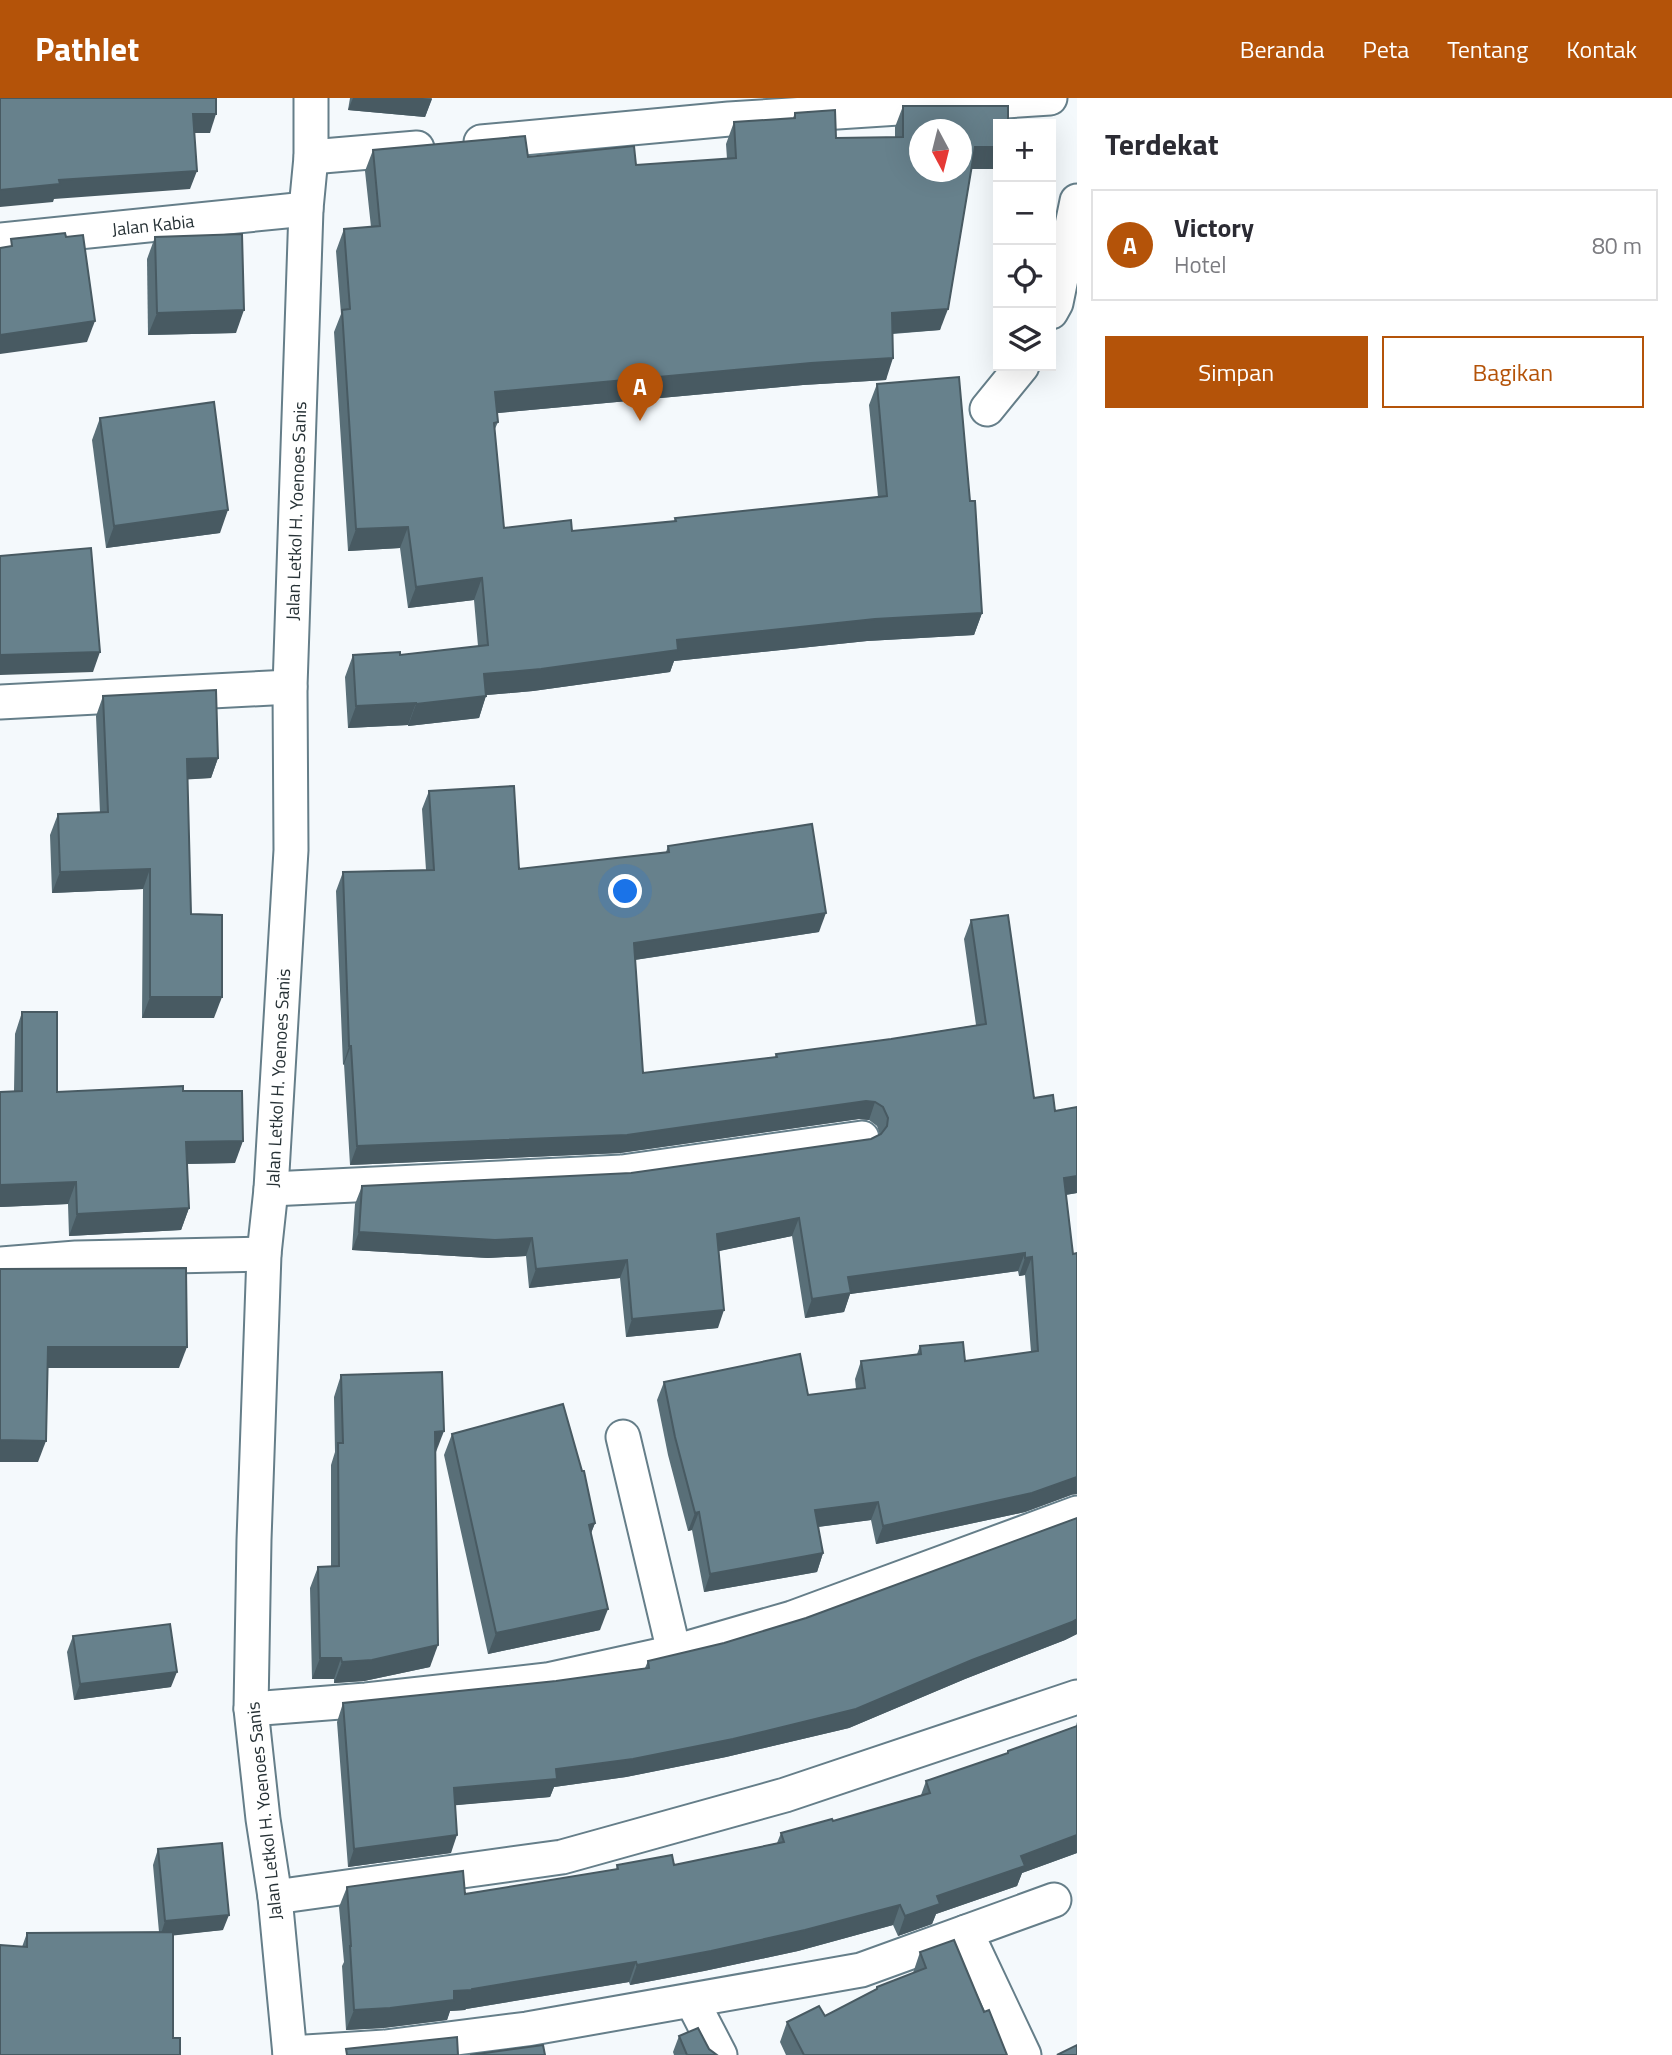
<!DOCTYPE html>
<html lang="id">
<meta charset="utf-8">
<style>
body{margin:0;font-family:"Titillium Web",sans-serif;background:#f7f7f7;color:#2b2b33}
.controls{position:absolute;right:21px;top:21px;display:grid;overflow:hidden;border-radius:0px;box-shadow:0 7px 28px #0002}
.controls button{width:63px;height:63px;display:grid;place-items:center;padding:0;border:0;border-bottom:2px solid #e1e1e2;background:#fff;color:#2b2b33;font:35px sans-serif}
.compass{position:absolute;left:909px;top:21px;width:63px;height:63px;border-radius:50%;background:#fff;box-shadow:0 7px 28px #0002;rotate:173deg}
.you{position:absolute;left:626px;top:794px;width:24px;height:24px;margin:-18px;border:5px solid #fff;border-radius:50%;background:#1a73e8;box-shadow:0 0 0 10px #1a73e833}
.badge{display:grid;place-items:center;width:46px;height:46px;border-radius:50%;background:#b45309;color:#fff;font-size:23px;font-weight:700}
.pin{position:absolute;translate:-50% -58px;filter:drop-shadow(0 2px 4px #0008)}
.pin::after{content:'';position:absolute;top:37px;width:24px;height:21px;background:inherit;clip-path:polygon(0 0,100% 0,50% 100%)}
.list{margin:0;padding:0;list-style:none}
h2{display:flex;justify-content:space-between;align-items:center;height:91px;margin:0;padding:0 28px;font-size:30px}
h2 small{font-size:23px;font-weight:400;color:#7c7c81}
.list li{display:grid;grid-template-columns:46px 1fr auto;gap:21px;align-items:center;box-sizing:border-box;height:112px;margin:0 14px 14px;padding:0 14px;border:2px solid #e1e1e2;border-radius:0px}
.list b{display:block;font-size:26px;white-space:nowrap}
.list p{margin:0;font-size:23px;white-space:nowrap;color:#7c7c81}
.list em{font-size:23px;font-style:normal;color:#7c7c81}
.actions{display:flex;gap:14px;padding:21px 28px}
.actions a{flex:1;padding:16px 0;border:2px solid #b45309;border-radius:0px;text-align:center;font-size:24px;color:#b45309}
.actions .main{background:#b45309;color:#fff}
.icon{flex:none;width:38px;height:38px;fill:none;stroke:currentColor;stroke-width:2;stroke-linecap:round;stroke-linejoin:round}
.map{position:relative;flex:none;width:1077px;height:1957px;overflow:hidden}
header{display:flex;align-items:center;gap:42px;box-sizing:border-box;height:98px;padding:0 35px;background:#b45309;color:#fff}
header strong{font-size:33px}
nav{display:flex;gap:38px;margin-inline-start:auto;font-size:24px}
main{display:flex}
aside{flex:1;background:#fff}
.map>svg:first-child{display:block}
</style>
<header>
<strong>Pathlet</strong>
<nav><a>Beranda</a><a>Peta</a><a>Tentang</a><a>Kontak</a></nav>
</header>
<main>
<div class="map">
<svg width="1077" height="1957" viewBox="0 0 1077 1957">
<rect width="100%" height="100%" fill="#f4f9fc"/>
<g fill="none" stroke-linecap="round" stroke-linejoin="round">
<defs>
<g id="street">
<path d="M481,44L729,21L1050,0"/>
<path d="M311,59L417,50"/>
<path d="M0,142L306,111"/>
<path d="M1051,214L1056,205L1077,103"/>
<path d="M987,311L1022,268"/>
<path d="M0,604L290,589"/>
<path d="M271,1091L622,1074L862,1040"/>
<path d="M0,1166L76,1160L264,1156"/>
<path d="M623,1339L674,1554"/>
<path d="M251,1611L366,1602L547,1582L674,1554L792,1520L1077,1415"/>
<path d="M275,1799L562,1759L785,1697L1077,1599"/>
<path d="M966,1834L1024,1957"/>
<path d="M692,1903L720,1957"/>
<path d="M290,1955L385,1949L527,1931L861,1872L1054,1802"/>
<path d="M290,1957L275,1799L263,1721L251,1611L254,1442L264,1156L271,1091L291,752L290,589L306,111L311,59V0"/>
</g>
</defs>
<use href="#street" stroke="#657e89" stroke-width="37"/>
<use href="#street" stroke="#fff" stroke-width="33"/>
</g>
<g fill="#596f78">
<path d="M350,0H432L425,19L348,12Z"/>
<path d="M903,8L998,71H971L940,232L893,236L886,282L803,287L497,315L498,324L494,333L504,430L572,433L674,423L675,420L878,399L869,307L877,286L970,403L982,515L974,537L867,543L674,563L670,574L533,593L486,597L479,620L408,628V627L348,630L345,579L353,557H400L478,548L474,502L408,510L400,450L348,453L334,234L341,216L336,153L344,131L371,129L365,73L373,52L528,59L636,67L727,61L726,46L734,24L793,20L795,15L836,40L895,39V29Z"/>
<path d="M155,139L236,235L148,237L147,161Z"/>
<path d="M100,320L220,435L106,450L92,342Z"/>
<path d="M103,598L218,660L211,680L187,681L191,816L214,920H142L143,791L52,795L50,737L58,716L100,715L96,618Z"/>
<path d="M429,693L519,771L666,754L668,748L819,834L635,862L643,975L775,959L776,956L891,941L976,927L964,841L971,822L1034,1000L1055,1013L1077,1009V1095L1066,1097L1071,1397L1025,1414L876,1446L871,1422L818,1429L823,1455L817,1474L704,1494L692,1432L688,1433L668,1357L657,1302L664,1284L808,1297L856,1291L855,1281L861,1263L917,1256L920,1248L965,1263L1031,1254L1025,1177L1019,1178L1018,1173L850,1196L844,1214L805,1220L792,1138L718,1153V1230L626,1239L620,1180L529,1190L526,1158L488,1160L352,1152L355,1106L362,1088L631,1075L871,1041L880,1037L877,1028L869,1022L859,1021L620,1055L350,1067L344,966L343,967L336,793L343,774L426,772L422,711Z"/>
<path d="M22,914L57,994L183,993L235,1065L187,1066L189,1110L181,1132L69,1138L68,1106L0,1109V994L14,993L15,936Z"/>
<path d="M341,1277L436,1354L430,1569L364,1583L334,1585V1581H312L310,1490L318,1469L331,1468V1367L335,1354L334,1299Z"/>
<path d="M452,1336L595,1425L591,1435L600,1532L488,1556L444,1357Z"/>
<path d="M1077,1420V1536L1065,1542L965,1581L849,1630L726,1659L626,1679L554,1689L550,1699L455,1707L451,1755L348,1769L337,1624L343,1605L556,1583L645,1570L648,1563L724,1545L806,1520Z"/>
<path d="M73,1538L171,1589L74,1602L67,1554Z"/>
<path d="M1077,1624V1755L1022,1775L1017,1788L936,1816L932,1826L898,1838L893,1827L798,1853L704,1873L630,1887L629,1884L466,1911L465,1912L450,1913L447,1922L383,1930L346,1932L342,1868L344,1864L339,1809L347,1789L465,1796L616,1772L617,1767H674L777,1745L781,1735L833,1723L921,1697L926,1683L1007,1656L1008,1653L1076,1628Z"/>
<path d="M158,1751L223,1832L173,1837V1940L22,1849L27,1835L159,1834L153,1767Z"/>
<path d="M920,1854L984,1914L1007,1957H786L780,1944L787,1924L825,1918L876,1892L877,1889L913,1875Z"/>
<path d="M679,1938L709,1951L717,1957H674L673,1954Z"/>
</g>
<g fill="#485a62">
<path d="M353,0H422L432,1L425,19L348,12Z"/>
<path d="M193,16H216L210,35H186Z"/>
<path d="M975,49H998V71H967Z"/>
<path d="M197,73L190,91L54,101L53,104L0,109V92L59,82Z"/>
<path d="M948,211L940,232L884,236L892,215Z"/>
<path d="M244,212L236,235L148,237L157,215Z"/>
<path d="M95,223L87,244L0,256V237Z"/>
<path d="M893,260L886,282L803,287L487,316L495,294L811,265Z"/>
<path d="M228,412L220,435L106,450L114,428Z"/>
<path d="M408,429L400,450L348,453L356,431Z"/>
<path d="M482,480L474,502L408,510L416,489Z"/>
<path d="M982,515L974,537L867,543L674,563L670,574L533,593L476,598L484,576L677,542L875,521Z"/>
<path d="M100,554L93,574L0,577V557Z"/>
<path d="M486,598L479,620L408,628L416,606Z"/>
<path d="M416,605L408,627L348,630L356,608Z"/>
<path d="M218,660L211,680L179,682L187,661Z"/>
<path d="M150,771L143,791L52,795L60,774Z"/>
<path d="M826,815L819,834L627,863L634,845Z"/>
<path d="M150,899H222L214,920H142Z"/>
<path d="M349,948H351L344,966L343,967Z"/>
<path d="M866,1003L875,1004L869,1022L859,1021L620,1055L350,1067L357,1048Z"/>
<path d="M243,1043L235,1065L178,1066L186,1044Z"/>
<path d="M1077,1078V1095L1058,1098L1064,1080Z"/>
<path d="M76,1084L68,1106L0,1109V1087Z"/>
<path d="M189,1110L181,1132L69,1138L77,1116Z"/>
<path d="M799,1120L792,1138L710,1155L717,1136Z"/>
<path d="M359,1134L532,1140L526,1158L488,1160L352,1152Z"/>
<path d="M1025,1155L1018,1173L850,1196L844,1214L805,1220L812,1201L848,1179Z"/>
<path d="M1032,1159L1025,1177L1019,1178L1025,1160Z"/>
<path d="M627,1162L620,1180L529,1190L536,1171Z"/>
<path d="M724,1212L718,1230L626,1239L632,1221Z"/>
<path d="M48,1249H187L179,1270H40Z"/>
<path d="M444,1333L436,1354L427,1355L435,1334Z"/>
<path d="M0,1342L46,1343L38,1364H0Z"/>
<path d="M1077,1379V1396L1071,1397L1025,1414L876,1446L883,1428Z"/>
<path d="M878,1404L871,1422L809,1430L815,1412Z"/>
<path d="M699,1414L692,1432L688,1433L695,1415Z"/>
<path d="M595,1425L587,1446L589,1427Z"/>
<path d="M823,1455L817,1474L704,1494L710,1476Z"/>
<path d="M608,1511L600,1532L488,1556L496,1535Z"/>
<path d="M1077,1521V1536L1065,1542L965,1581L849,1630L726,1659L626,1679L554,1689L550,1699L447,1708L454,1690L556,1671L972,1562Z"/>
<path d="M438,1547L430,1569L364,1583L334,1585L342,1564Z"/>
<path d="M320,1560H341L334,1581H312Z"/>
<path d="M177,1574L171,1589L74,1602L80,1586Z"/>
<path d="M457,1737L451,1755L348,1769L354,1751Z"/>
<path d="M1077,1737V1755L1022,1775L1017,1788L936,1816L932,1826L898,1838L905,1818L937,1798L1021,1758Z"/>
<path d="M900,1807L893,1827L798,1853L704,1873L630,1887L637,1867Z"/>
<path d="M229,1817L223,1832L160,1839L165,1823Z"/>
<path d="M636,1864L629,1884L466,1911L465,1912L450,1913L447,1922L383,1930L346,1932L354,1912L454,1893Z"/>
</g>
<g fill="#67818c" stroke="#485a62" stroke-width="2" fill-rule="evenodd">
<path d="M0,0H216V16H193L197,73L59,82L60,86L0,92Z"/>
<path d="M903,8H1008V26H998V49H975L948,211L892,215L893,260L811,265L495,294L498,324L494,325L504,430L571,422L572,433L676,423L675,420L887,398L877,286L959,279L970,403H975L982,515L875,521L677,542L678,552L541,571L484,576L486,598L416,606V605L356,608L353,557L400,554V557L488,547L482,480L416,489L408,429L356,431L342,212L350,211L344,131L380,128L373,52L525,38L528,59L634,48L636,67L736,60L734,24L795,20V15L835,12L836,40L903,39ZM920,32H962V74H920Z"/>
<path d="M65,135L66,139L83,137L95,223L0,237V150L12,148L11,141Z"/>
<path d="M242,136L244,212L157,215L155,139Z"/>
<path d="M214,304L228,412L114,428L100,320Z"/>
<path d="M91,450L100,554L0,557V458Z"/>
<path d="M216,592L218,660L187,661L191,816L222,817V899H150V771L60,774L58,716L108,714L103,598Z"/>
<path d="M514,688L519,771L669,754L668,748L812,726L826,815L634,845L643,975L777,959L776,956L891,941L986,926L971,822L1008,817L1034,1000L1053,997L1055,1013L1077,1009V1078L1064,1080L1073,1156L1077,1155V1379L1032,1395L883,1428L878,1404L815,1412L823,1455L710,1476L699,1414L695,1415L675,1339L664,1284L800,1256L808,1297L865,1290L861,1263L921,1256L920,1248L963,1244L965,1263L1038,1253L1032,1159L1025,1160V1155L848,1179L851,1195L812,1201L799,1120L717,1136L724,1212L632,1221L627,1162L536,1171L532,1140L495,1142L359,1134L362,1088L631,1075L871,1041L881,1036L887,1028L888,1020L883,1009L875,1004L866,1003L627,1037L357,1048L351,948H349L343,774L434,772L429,693Z"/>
<path d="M22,914H57V994L183,988V993H242L243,1043L186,1044L189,1110L77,1116L76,1084L0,1087V994L22,993Z"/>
<path d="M186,1170L187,1249H48L46,1343L0,1342V1171Z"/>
<path d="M442,1274L444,1333L435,1334L438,1547L372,1562L342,1564L341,1560H320L318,1469L339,1468L338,1345H343L341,1277Z"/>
<path d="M563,1306L582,1373H584L595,1425L589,1427L608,1511L496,1535L452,1336Z"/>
<path d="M1077,1420V1521L1072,1524L972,1562L856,1611L733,1641L633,1661L556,1671L557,1681L454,1690L457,1737L354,1751L343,1605L556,1583L649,1570L648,1563L724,1545L806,1520Z"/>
<path d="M170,1526L177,1574L80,1586L73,1538Z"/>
<path d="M1077,1628V1737L1021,1758L1025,1768L937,1798L940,1806L905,1818L900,1807L805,1832L711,1853L637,1867L636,1864L472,1891V1892L454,1893V1902L390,1910L354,1912L350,1848H351L347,1789L463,1773L465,1796L618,1771L617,1767L672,1757L674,1767L784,1744L781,1735L832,1721L833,1723L930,1695L926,1683L1008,1655V1653Z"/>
<path d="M222,1745L229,1817L165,1823L158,1751Z"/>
<path d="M173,1834V1940H180V1957H0V1847L27,1849V1835Z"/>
<path d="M954,1842L984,1914L989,1912L1007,1957H804L787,1924L819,1908L825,1918L877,1891V1889L926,1870L920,1854Z"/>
<path d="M698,1930L709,1951L717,1957H687L679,1938Z"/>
<path d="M457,1939L458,1957H347L346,1951Z"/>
<path d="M543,1947L545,1957H470Z"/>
<path d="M1077,1947V1957H1057Z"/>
</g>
<g text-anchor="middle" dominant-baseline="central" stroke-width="6" stroke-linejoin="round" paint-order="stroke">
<g font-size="18" fill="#273236" stroke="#fff">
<text transform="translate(153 127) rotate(-6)">Jalan Kabia</text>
<text transform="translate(296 413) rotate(-88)">Jalan Letkol H. Yoenoes Sanis</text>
<text transform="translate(278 980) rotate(-87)">Jalan Letkol H. Yoenoes Sanis</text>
<text transform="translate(264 1713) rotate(-96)">Jalan Letkol H. Yoenoes Sanis</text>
</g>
</g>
</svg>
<div class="controls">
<button>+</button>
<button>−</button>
<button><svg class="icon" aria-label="locate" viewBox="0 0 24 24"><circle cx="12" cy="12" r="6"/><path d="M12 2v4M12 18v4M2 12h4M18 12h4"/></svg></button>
<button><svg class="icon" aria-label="layers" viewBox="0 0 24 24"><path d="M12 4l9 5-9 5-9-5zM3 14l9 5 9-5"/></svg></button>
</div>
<svg class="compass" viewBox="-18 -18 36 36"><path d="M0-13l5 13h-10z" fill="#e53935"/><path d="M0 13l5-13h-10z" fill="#7c7c81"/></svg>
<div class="you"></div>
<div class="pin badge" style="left:640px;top:323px">A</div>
</div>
<aside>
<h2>Terdekat<small></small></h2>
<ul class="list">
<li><span class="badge">A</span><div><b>Victory</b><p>Hotel</p></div><em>80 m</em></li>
</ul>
<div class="actions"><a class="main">Simpan</a><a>Bagikan</a></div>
</aside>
</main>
